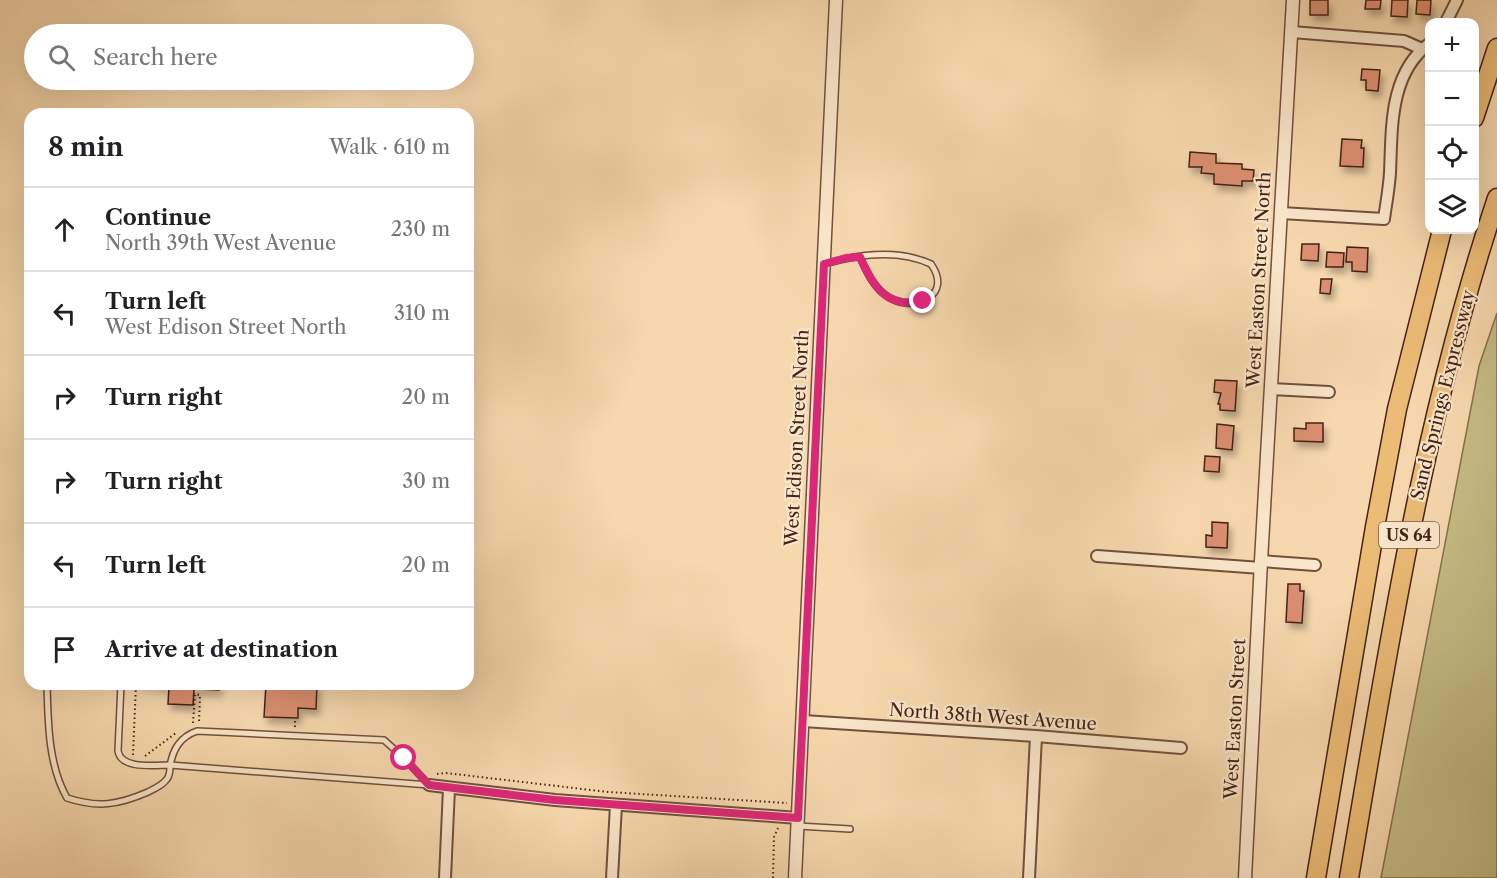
<!DOCTYPE html>
<meta charset="utf-8">
<style>
body{margin:0;font-family:"Libre Caslon Text",serif;background:#f2f2f2;color:#202124}
.controls{position:absolute;right:18px;top:18px;display:grid;overflow:hidden;border-radius:12px;box-shadow:0 6px 24px #0002}
.controls button{width:54px;height:54px;display:grid;place-items:center;padding:0;border:0;border-bottom:2px solid #e0e0e0;background:#fff;color:#202124;font:30px sans-serif}
.stop{position:absolute;width:18px;height:18px;margin:-14px;border:4px solid #db2777;border-radius:50%;background:#fff}
.stop.end{background:#db2777;border-color:#fff;box-shadow:0 2px 6px #0008}
.list{margin:0;padding:0;list-style:none}
h2{display:flex;justify-content:space-between;align-items:center;height:78px;margin:0;padding:0 24px;font-size:26px}
h2 small{font-size:20px;font-weight:400;color:#757577}
.list li{display:grid;grid-template-columns:39px 1fr auto;gap:18px;align-items:center;box-sizing:border-box;height:84px;padding:0 24px;border-top:2px solid #e0e0e0}
.list b{display:block;font-size:22px;white-space:nowrap}
.list p{margin:0;font-size:20px;white-space:nowrap;color:#757577}
.list em{font-size:20px;font-style:normal;color:#757577}
.icon{flex:none;width:33px;height:33px;fill:none;stroke:currentColor;stroke-width:2;stroke-linecap:round;stroke-linejoin:round}
.map{position:relative;flex:none;width:1497px;height:878px;overflow:hidden}
.search{position:absolute;background:#fff;box-shadow:0 6px 24px #0002;left:24px;top:24px;width:450px;height:66px;display:flex;align-items:center;gap:15px;box-sizing:border-box;padding:0 21px;border-radius:33px;color:#757577;font-size:22px}
.panel{position:absolute;background:#fff;box-shadow:0 6px 24px #0002;left:24px;top:108px;width:450px;height:582px;border-radius:18px}
.map>svg:first-child{display:block}
</style>
<div class="map">
<svg width="1497" height="878" viewBox="0 0 1497 878">
<defs>
<filter id="shadow"><feDropShadow dx="3.5" dy="6" stdDeviation="3" flood-color="#0004"/></filter>
</defs>
<rect width="100%" height="100%" fill="#f7d8ae"/>
<filter id="stains"><feTurbulence type="fractalNoise" baseFrequency=".00333" numOctaves="4"/><feColorMatrix values="0 0 0 0 .2 0 0 0 0 .09 0 0 0 0 .02 0 0 0 .5 -.17"/></filter>
<radialGradient id="worn" r=".72"><stop offset=".6" stop-color="#630" stop-opacity="0"/><stop offset="1" stop-color="#630" stop-opacity=".3"/></radialGradient>
<path fill="#c5bc85" stroke="#85704e" stroke-width="1.5" d="M1497,313V878H1381L1479,366Z"/>
<g fill="#db8f6f" stroke="#452317" stroke-width="1.5" filter="url(#shadow)">
<rect x="1310" y="0" width="18" height="15"/>
<path d="M1366,0H1381L1380,9H1365Z"/>
<path d="M1392,0H1408L1407,17L1391,16Z"/>
<path d="M1417,0H1431L1430,15L1416,14Z"/>
<path d="M1362,69L1380,70L1378,91L1366,90V80H1361Z"/>
<path d="M1342,139L1362,140L1361,148H1364L1363,167L1340,166Z"/>
<path d="M1190,152L1216,154V163L1242,164V169L1254,170L1253,181H1242V186L1214,184V174L1201,173L1202,167H1189Z"/>
<path d="M1302,244H1319L1318,261L1301,260Z"/>
<path d="M1347,247L1368,248L1367,272L1352,271V262H1346Z"/>
<path d="M1327,252L1344,253L1343,267H1326Z"/>
<path d="M1321,279H1332L1330,294L1320,293Z"/>
<path d="M1215,380L1237,381L1235,411L1220,410V404H1218L1221,393L1214,392Z"/>
<path d="M1306,423H1323V442L1294,441V428L1306,429Z"/>
<path d="M1217,424L1234,426L1232,450L1216,448Z"/>
<path d="M1205,456L1220,457L1219,472L1204,471Z"/>
<path d="M1212,522L1228,523L1227,548L1206,547V535L1212,536Z"/>
<path d="M1288,584H1300V591H1304L1302,623L1286,622Z"/>
<path d="M137,684H219V690L194,689L193,705L168,704L169,687Z"/>
<path d="M266,684H317L316,709L298,708V718L264,717Z"/>
</g>
<g fill="none" stroke-linecap="round" stroke-linejoin="round">
<defs>
<g id="service">
<path d="M825,264C859,254 898,249 931,264C953,295 916,313 890,298C874,289 867,273 860,257"/>
<path d="M47,684C48,721 48,765 67,798C98,808 118,805 148,792C154,789 163,785 167,779C170,775 170,770 170,766C173,749 180,737 197,731L384,740L404,758L429,785"/>
<path d="M121,684L118,751C121,770 156,765 170,765L429,785"/>
<path d="M798,826L850,829"/>
</g>
<g id="minor">
<path d="M1446,22L1457,0"/>
<path d="M1292,32L1404,41L1422,49"/>
<path d="M1281,213L1384,219C1386,204 1389,189 1390,173C1392,128 1389,73 1430,43"/>
<path d="M1271,389L1329,392"/>
<path d="M1097,556L1261,568"/>
<path d="M1261,561L1315,565"/>
<path d="M803,721L1036,736L1181,748"/>
<path d="M429,785L555,800L798,818"/>
<path d="M445,878L449,788"/>
<path d="M612,878L616,805"/>
<path d="M1029,878L1036,736"/>
</g>
<g id="tertiary">
<path d="M795,878L836,0"/>
<path d="M1245,878L1261,561L1293,0"/>
</g>
<g id="motorway">
<path d="M1474,118L1497,48"/>
<path d="M1316,878L1375,527L1397,409L1442,230"/>
<path d="M1349,878C1388,649 1423,419 1497,198"/>
</g>
</defs>
<use href="#service" stroke="#72503d" stroke-width="8"/>
<use href="#minor" stroke="#72503d" stroke-width="14"/>
<use href="#tertiary" stroke="#72503d" stroke-width="15"/>
<use href="#motorway" stroke="#452317" stroke-width="21"/>
<g stroke="#452317" stroke-width="2" stroke-dasharray="1.5 3" stroke-linecap="butt">
<path d="M193,694L200,695L199,723"/>
<path d="M193,723L195,695"/>
<path d="M295,727V718"/>
<path d="M133,755L136,684"/>
<path d="M145,756L176,733"/>
<path d="M437,774L446,773L608,792L787,803"/>
<path d="M773,878L774,837L778,828"/>
</g>
<use href="#service" stroke="#fae6ca" stroke-width="5"/>
<use href="#minor" stroke="#fae6ca" stroke-width="10"/>
<use href="#tertiary" stroke="#fae6ca" stroke-width="12"/>
<use href="#motorway" stroke="#ecbc77" stroke-width="18"/>
</g>
<g fill="none" stroke-linecap="round" stroke-linejoin="round">
<path stroke="#db2777" stroke-width="8" d="M404,758L429,785L555,800L798,818L824,264L846,258L860,257C873,286 886,309 923,301"/>
</g>
<g text-anchor="middle" dominant-baseline="central" stroke-width="4.5" stroke-linejoin="round" paint-order="stroke">
<rect fill="#fae6ca" stroke="#7b5e4d" stroke-width="1.5" x="1379" y="522" width="60" height="26" rx="4.5"/>
<g font-size="16" font-weight="bold" fill="#452317">
<text x="1409" y="535">US 64</text>
</g>
<g font-size="18" fill="#452317" stroke="#fae6ca">
<text transform="translate(1259 280) rotate(-87)">West Easton Street North</text>
<text transform="translate(1443 395) rotate(-76)">Sand Springs Expressway</text>
<text transform="translate(797 438) rotate(-87)">West Edison Street North</text>
<text transform="translate(993 717) rotate(4)">North 38th West Avenue</text>
<text transform="translate(1235 719) rotate(-87)">West Easton Street</text>
</g>
</g>
<rect width="100%" height="100%" filter="url(#stains)"/>
<rect width="100%" height="100%" fill="url(#worn)"/>
</svg>
<div class="controls">
<button>+</button>
<button>−</button>
<button><svg class="icon" aria-label="locate" viewBox="0 0 24 24"><circle cx="12" cy="12" r="6"/><path d="M12 2v4M12 18v4M2 12h4M18 12h4"/></svg></button>
<button><svg class="icon" aria-label="layers" viewBox="0 0 24 24"><path d="M12 4l9 5-9 5-9-5zM3 14l9 5 9-5"/></svg></button>
</div>
<div class="stop" style="left:404px;top:758px"></div>
<div class="stop end" style="left:923px;top:301px"></div>
<div class="search"><svg class="icon" aria-label="search" viewBox="0 0 24 24"><circle cx="10" cy="10" r="6"/><path d="M15 15l6 6"/></svg>Search here</div>
<section class="panel">
<h2>8 min<small>Walk · 610 m</small></h2>
<ul class="list">
<li><svg class="icon" aria-label="ahead" viewBox="0 0 24 24"><path d="M12 20V5M6 11l6-6 6 6"/></svg><div><b>Continue</b><p>North 39th West Avenue</p></div><em>230 m</em></li>
<li><svg class="icon" aria-label="left" viewBox="0 0 24 24"><path d="M17 20v-9H6M10 6l-5 5 5 5"/></svg><div><b>Turn left</b><p>West Edison Street North</p></div><em>310 m</em></li>
<li><svg class="icon" aria-label="right" viewBox="0 0 24 24"><path d="M7 20v-9h11M14 6l5 5-5 5"/></svg><div><b>Turn right</b></div><em>20 m</em></li>
<li><svg class="icon" aria-label="right" viewBox="0 0 24 24"><path d="M7 20v-9h11M14 6l5 5-5 5"/></svg><div><b>Turn right</b></div><em>30 m</em></li>
<li><svg class="icon" aria-label="left" viewBox="0 0 24 24"><path d="M17 20v-9H6M10 6l-5 5 5 5"/></svg><div><b>Turn left</b></div><em>20 m</em></li>
<li><svg class="icon" aria-label="arrive" viewBox="0 0 24 24"><path d="M6 21V4h12l-3 4 3 4H6"/></svg><div><b>Arrive at destination</b></div></li>
</ul>
</section>
</div>
